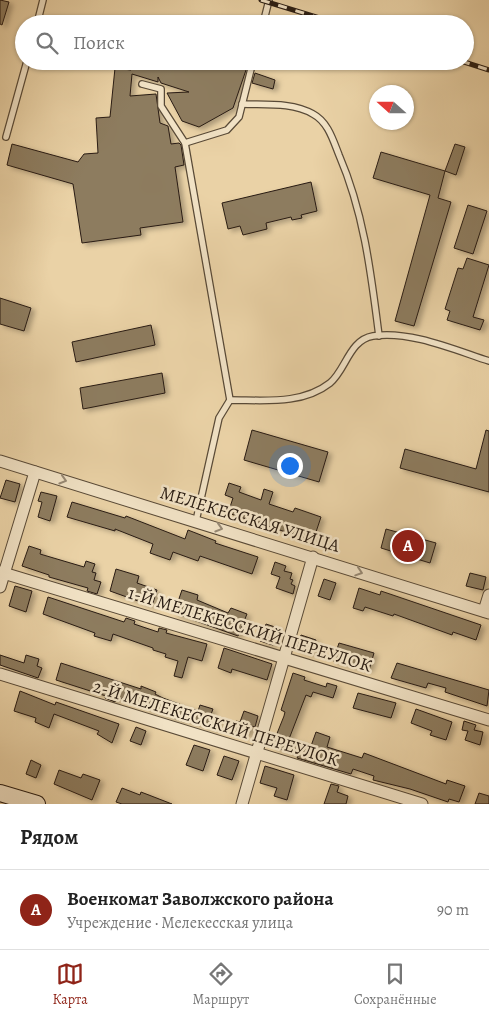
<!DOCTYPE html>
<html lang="ru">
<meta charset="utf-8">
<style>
body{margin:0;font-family:Alegreya,serif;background:#f6f6f6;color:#222}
.compass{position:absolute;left:369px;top:85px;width:45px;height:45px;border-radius:50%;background:#fff;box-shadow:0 1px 4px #0004;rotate:291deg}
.you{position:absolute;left:289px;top:465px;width:18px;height:18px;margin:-12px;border:4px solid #fff;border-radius:50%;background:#1a73e8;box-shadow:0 0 0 8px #1a73e833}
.badge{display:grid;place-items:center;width:32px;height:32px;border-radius:50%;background:#8f2418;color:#fff;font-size:16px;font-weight:700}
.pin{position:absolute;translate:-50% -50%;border:2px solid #fff;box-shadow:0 1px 5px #0006}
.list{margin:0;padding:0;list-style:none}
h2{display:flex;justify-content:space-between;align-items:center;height:65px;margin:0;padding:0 20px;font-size:21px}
h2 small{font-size:16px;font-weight:400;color:#767676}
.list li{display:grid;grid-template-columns:32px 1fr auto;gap:15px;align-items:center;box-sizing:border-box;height:80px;padding:0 20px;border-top:1px solid #e0e0e0}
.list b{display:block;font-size:19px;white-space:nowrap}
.list p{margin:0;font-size:16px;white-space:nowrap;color:#767676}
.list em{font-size:16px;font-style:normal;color:#767676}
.icon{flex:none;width:28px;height:28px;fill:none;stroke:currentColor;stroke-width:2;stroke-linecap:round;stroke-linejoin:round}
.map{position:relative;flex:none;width:489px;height:804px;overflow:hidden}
.search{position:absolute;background:#fff;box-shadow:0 1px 4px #0004;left:15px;right:15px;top:15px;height:55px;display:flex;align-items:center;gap:12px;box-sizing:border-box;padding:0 18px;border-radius:28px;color:#767676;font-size:19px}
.sheet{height:145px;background:#fff}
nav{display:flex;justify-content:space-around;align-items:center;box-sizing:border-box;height:70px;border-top:1px solid #e0e0e0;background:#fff;font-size:14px;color:#767676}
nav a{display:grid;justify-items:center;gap:2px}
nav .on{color:#8f2418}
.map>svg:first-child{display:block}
</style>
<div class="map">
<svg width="489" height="804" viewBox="0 0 489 804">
<defs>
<filter id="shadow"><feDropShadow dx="4" dy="2.5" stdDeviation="2.5" flood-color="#0004"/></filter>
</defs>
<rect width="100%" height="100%" fill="#ead2a6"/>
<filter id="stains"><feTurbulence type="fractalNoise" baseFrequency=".004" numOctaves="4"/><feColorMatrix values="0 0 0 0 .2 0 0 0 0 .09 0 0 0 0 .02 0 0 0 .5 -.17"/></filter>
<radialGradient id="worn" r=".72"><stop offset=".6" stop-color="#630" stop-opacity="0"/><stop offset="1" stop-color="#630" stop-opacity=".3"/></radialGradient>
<g fill="#8d7b5f" stroke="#291c12" filter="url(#shadow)">
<path d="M0,0L9,2L2,25L0,24Z"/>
<path d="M134,61H221L245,68L246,70L233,108L199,127L182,121L167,93L189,92L161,83L158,77V82L132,74L130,96L156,94L160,123L168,126L171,144L179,143L181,145L184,165L175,167L183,222L140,228L141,235L82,243L73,184L7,165L12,144L78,162L84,154L98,153L96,118L110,117L115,68L131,70Z"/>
<path d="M255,73L275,80L273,89L252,83Z"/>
<path d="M455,144L465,147L456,175L445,171Z"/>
<path d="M381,152L445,171L438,198L451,202L414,326L395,321L430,195L373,178Z"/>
<path d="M311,182L317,211L301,215L302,218L292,220L291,217L266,223L267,229L243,235L240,226L228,229L222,203Z"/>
<path d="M468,205L487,211L473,254L454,248Z"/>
<path d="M467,258L489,265L473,317L484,320L480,330L447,320L450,311L445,309L458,268L463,269Z"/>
<path d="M0,298L31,308L24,331L0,324Z"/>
<path d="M151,325L155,345L76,362L72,342Z"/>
<path d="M162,373L165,393L83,409L80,388Z"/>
<path d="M252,430L328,452L319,482L244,460Z"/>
<path d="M486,430L489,431V492L400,468L405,449L476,469Z"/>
<path d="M6,480L20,484L15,502L0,498Z"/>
<path d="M229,483L241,487L239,492L261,500L264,489L273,492L269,504L293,512L295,508L321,517L313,541L228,513L233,498L225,495Z"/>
<path d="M41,492L57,496L50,521L38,517L42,502L38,501Z"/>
<path d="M72,502L125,518L126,516L185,539L188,530L216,541L215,543L258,557L252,574L200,556L198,561L173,552L170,560L150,553L153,544L115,529V531L67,517Z"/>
<path d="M386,529L436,543L430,563L381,548Z"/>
<path d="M29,546L41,550L40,554L84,567L86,561L95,564L92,572L96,573L94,580L101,582L97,594L87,591L88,588L49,577V575L22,566Z"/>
<path d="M275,562L286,566L284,571L292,573L290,579L293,580L291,584L295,586L293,594L276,588L280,577L271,574Z"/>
<path d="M116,569L139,576L137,583L157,590L152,606L110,591Z"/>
<path d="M470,573L486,577L483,590L466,586Z"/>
<path d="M324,579L336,583L330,600L318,596Z"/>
<path d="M15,586L32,591L26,612L9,606Z"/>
<path d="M359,588L380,595L381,591L481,625L476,640L453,632L452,635L394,614L393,616L365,607L363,611L353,608Z"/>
<path d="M182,590L198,595L197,600L228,613L231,608L247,614L238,636L174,613Z"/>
<path d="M48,597L124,622L126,618L135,621L134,624L158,632L159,628L167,630L166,633L207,644L202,661L188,657L182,678L174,676L178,661L165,657L166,654L153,650V648L113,634L111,641L94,636L95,633L43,614Z"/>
<path d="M266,624L278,628L273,645L260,641Z"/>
<path d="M301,635L316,640L312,654L297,649Z"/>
<path d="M339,643L374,653L369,670L333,661Z"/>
<path d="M224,648L272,664L267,680L232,669L231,673L218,668Z"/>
<path d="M0,655L24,663L26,655L39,659L37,666L42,668L38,678L0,665Z"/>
<path d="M61,663L141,689V686L156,692L155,694L163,698L198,711L200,705L213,709L210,717L220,720L216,730L183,719L182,721L116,697L115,702L105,698L106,696L56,680Z"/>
<path d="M397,663L489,690L487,706L445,692L446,688L428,683L426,688L391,678Z"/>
<path d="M293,673L305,677L304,680L326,687L327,683L337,686L333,698L313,692L311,697L306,695L289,739L311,746L316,732L330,737L327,747L362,758L364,753L446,784L447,780L465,786L459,802L449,799L448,802L410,789L373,780L374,776L353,769L351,774L297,758L298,756L272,746L284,716L285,712L281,710Z"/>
<path d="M20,691L55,705L56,702L119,724L112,743L97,734L99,731L54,714L49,728L35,722L36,718L14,711Z"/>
<path d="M358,693L396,703L391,718L353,708Z"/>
<path d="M416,709L452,722L446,740L430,735L432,731L411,723Z"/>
<path d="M244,711L258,716L255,727L251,726L248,735L233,730L236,721L240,722Z"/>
<path d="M464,721L476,725L474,730L483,732L480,745L465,740L468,731L462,730Z"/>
<path d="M136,727L146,731L141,745L130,741Z"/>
<path d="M194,745L210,750L203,771L186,765Z"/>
<path d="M224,756L239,761L232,780L217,775Z"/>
<path d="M31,760L41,765L36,778L26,774Z"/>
<path d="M265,766L294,775L287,800L274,796L277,788L260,783Z"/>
<path d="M59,770L81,778L83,774L100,780L92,800L54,784Z"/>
<path d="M331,784L339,786L337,792L348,796L346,804H324Z"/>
<path d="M122,788L140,795L141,792L172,804H122L116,802Z"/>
<path d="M479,793L489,796V804H475Z"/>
</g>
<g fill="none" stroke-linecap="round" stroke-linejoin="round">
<defs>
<g id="service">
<path d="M37,24L43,0"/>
<path d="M263,24L269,0"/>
<path d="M142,84L161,89V106L185,143L230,400"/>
<path d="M242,104C265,105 292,102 313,114C328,122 333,140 339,155C364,213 371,273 379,336"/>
<path d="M6,137L27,61"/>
<path d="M185,143L227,130L239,117L253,61"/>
<path d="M196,521L219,418L230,400C264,400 302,405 330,383C346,370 349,340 373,336C409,330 455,350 489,361"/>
</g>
<g id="minor">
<path d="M0,461L489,613"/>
<path d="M0,572L489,720"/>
<path d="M0,587L35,472"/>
<path d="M484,611L489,595"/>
<path d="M0,674L422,804"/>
<path d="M242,804L313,557"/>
</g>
<path id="secondary" d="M0,793L37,804"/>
</defs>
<use href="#service" stroke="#594a37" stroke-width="8"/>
<use href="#minor" stroke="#594a37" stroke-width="13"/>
<use href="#secondary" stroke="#291c12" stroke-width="18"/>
<use href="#service" stroke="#f1e2c5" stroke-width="5.5"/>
<use href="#minor" stroke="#f1e2c5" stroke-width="11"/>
<use href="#secondary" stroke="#f1e2c5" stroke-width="16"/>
<defs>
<g id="rail">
<path d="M261,0L339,24"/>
<path d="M461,61L489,70"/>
</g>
</defs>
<use href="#rail" stroke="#291c12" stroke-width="5"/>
<use href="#rail" stroke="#f1e2c5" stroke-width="3" stroke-dasharray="9" stroke-linecap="butt"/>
</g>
<defs><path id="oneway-chevron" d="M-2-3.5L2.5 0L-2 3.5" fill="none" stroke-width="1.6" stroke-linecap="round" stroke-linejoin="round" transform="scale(1.25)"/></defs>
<g stroke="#978974">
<use href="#oneway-chevron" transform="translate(63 480) rotate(17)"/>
<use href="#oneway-chevron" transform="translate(219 528) rotate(17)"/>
<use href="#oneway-chevron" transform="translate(359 572) rotate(18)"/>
</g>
<g text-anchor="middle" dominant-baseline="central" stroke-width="5" stroke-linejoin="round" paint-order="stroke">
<g font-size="18" fill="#291c12" stroke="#f1e2c5">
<text transform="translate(250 519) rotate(17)">МЕЛЕКЕССКАЯ УЛИЦА</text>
<text transform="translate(250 629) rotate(17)">1-Й МЕЛЕКЕССКИЙ ПЕРЕУЛОК</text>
<text transform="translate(216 723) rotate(17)">2-Й МЕЛЕКЕССКИЙ ПЕРЕУЛОК</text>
</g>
</g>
<rect width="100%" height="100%" filter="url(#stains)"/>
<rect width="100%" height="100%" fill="url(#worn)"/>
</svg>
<svg class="compass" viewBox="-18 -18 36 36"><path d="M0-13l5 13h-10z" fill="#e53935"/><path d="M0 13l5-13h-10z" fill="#767676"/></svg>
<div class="you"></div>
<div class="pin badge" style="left:408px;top:546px">A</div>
<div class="search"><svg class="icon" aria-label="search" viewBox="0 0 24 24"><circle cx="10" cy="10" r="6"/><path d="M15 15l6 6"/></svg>Поиск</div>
</div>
<section class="sheet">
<h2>Рядом<small></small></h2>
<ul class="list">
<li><span class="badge">A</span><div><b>Военкомат Заволжского района</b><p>Учреждение · Мелекесская улица</p></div><em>90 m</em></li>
</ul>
</section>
<nav>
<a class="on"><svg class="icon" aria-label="map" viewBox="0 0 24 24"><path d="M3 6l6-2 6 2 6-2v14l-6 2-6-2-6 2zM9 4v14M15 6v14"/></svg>Карта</a>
<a><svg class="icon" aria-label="directions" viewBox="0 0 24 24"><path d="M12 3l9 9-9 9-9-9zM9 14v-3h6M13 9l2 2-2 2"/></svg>Маршрут</a>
<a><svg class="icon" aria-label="saved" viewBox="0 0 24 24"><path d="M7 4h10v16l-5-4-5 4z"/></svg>Сохранённые</a>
</nav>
